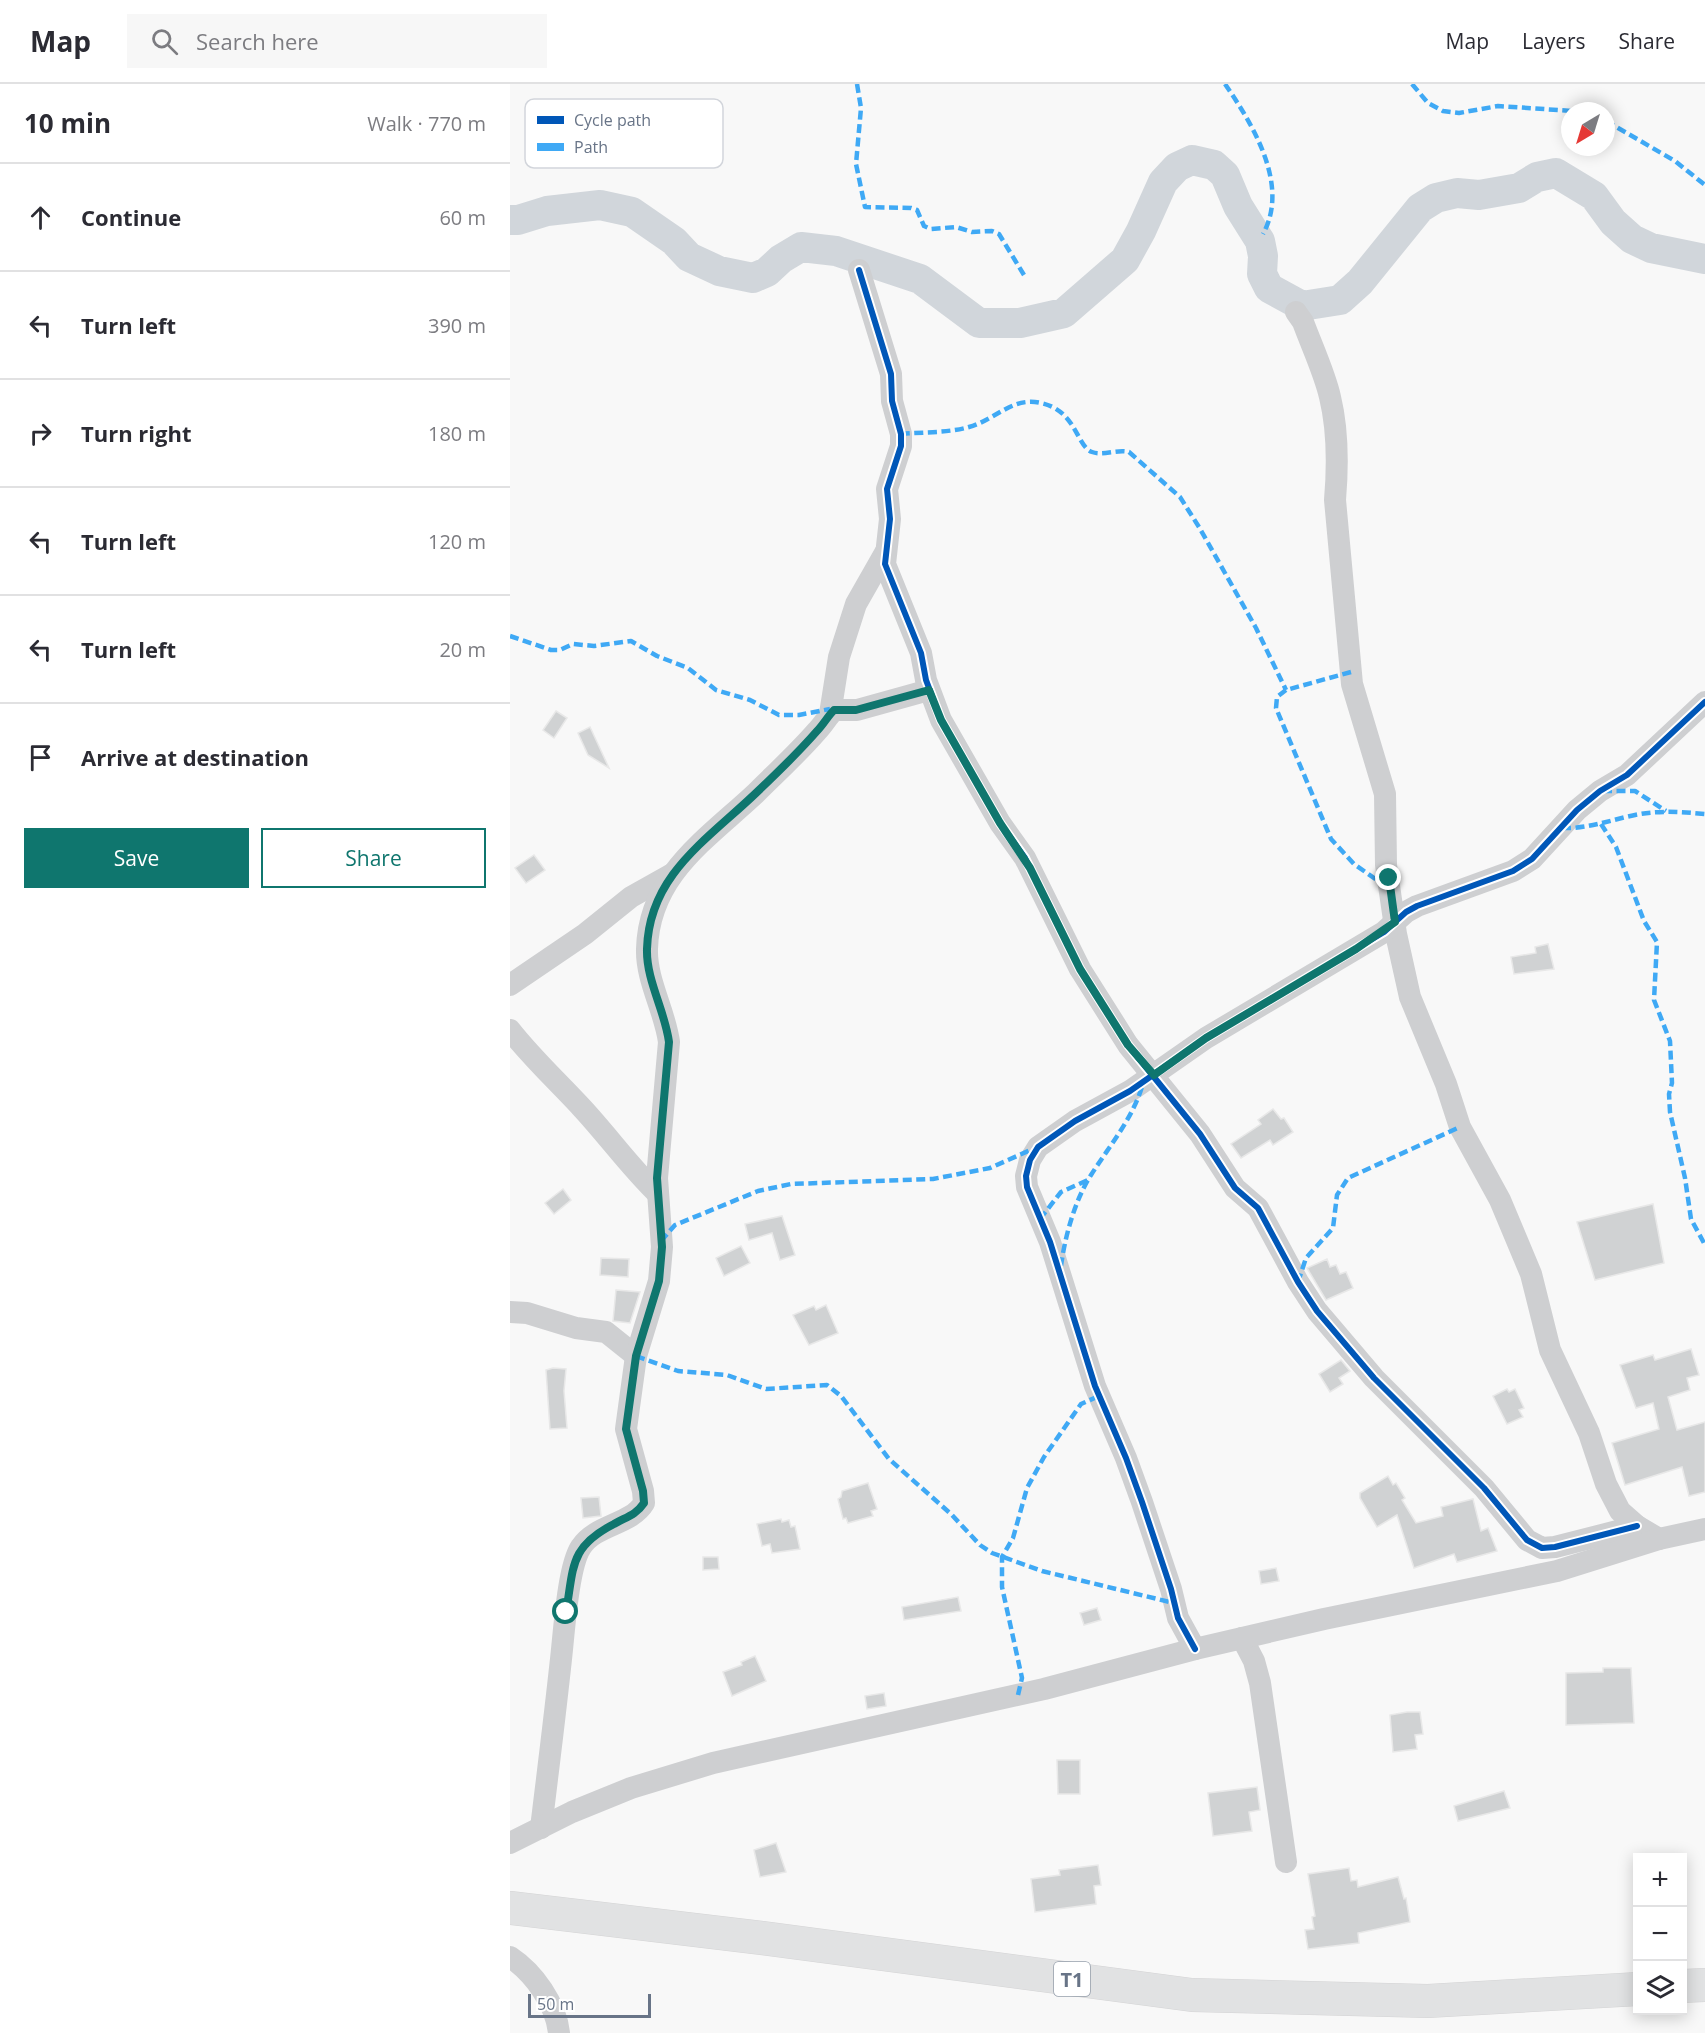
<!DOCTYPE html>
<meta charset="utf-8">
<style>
body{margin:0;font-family:"Open Sans",sans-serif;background:#f7f7f7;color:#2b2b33}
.controls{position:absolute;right:18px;bottom:18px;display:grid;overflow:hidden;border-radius:0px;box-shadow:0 3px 15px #0003}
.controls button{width:54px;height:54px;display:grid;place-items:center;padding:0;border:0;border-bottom:2px solid #e1e1e2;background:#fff;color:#2b2b33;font:30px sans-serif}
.compass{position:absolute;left:1051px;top:18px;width:54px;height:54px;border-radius:50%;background:#fff;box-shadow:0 3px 15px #0003;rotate:218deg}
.scale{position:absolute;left:18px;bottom:15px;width:123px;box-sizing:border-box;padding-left:6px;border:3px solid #687487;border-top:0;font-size:16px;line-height:21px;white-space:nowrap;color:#687487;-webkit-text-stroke:4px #fff;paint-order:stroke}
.stop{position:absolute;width:18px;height:18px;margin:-14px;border:4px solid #0f766e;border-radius:50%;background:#fff}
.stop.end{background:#0f766e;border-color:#fff;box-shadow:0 2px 6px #0008}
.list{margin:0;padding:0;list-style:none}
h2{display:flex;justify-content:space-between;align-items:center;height:78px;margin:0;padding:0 24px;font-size:26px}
h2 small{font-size:20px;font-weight:400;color:#7c7c81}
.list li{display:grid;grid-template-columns:39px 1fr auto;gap:18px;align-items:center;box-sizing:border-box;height:108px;padding:0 24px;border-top:2px solid #e1e1e2}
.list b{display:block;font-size:22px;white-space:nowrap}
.list em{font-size:20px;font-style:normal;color:#7c7c81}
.actions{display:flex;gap:12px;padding:18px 24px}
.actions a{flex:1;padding:14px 0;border:2px solid #0f766e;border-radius:0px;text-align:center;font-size:21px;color:#0f766e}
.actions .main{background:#0f766e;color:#fff}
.icon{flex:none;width:33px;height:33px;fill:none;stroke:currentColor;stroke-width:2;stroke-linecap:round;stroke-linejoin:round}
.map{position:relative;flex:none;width:1195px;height:1949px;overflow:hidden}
header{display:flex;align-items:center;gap:36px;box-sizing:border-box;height:84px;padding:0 30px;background:#fff;border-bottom:2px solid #e1e1e2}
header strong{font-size:28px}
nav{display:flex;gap:33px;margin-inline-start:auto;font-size:21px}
.search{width:420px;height:54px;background:#f7f7f7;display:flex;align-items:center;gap:15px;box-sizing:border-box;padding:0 21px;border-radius:0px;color:#7c7c81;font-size:22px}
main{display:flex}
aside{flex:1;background:#fff}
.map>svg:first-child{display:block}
</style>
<header>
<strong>Map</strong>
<div class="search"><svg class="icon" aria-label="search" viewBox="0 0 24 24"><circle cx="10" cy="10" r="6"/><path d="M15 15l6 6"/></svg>Search here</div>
<nav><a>Map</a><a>Layers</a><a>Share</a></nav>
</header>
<main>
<aside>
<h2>10 min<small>Walk · 770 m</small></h2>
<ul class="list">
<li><svg class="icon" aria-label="ahead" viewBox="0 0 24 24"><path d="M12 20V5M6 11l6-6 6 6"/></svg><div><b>Continue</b></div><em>60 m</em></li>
<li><svg class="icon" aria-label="left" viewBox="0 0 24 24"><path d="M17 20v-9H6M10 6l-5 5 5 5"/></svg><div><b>Turn left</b></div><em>390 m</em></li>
<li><svg class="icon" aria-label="right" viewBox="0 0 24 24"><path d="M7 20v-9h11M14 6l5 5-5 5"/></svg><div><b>Turn right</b></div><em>180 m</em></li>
<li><svg class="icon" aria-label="left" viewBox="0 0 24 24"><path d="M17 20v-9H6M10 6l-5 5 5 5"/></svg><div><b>Turn left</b></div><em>120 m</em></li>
<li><svg class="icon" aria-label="left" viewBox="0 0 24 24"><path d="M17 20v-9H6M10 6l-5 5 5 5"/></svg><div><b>Turn left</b></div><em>20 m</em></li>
<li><svg class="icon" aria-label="arrive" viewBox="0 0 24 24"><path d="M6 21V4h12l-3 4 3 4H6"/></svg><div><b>Arrive at destination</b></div></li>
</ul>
<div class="actions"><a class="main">Save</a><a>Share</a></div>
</aside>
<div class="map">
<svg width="1195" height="1949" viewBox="0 0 1195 1949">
<rect width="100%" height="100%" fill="#f8f8f8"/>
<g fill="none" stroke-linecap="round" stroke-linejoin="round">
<path stroke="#d1d6db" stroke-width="30" d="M0,136H8L37,127L90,121L122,128L164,157L179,173L209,187L243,194L257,188L271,175L291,163L326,167L410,195L469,239H510L554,229L615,176L631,147L653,98L667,83L682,76L704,81L715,91L728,122L750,157L753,172L752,190L759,204L792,222L830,216L850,198L910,124L926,114L947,109L969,111L1009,104L1027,93L1046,89L1084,112L1103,138L1122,155L1141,164L1195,175"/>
</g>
<g fill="#d0d2d3" stroke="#e8e8e8" stroke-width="1.5">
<path d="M46,627L57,634L44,654L33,646Z"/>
<path d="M80,643L99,684L78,671L68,649Z"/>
<path d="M24,771L35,786L16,799L5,784Z"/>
<path d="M1038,860L1044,885L1004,890L1001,873L1026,869L1025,863Z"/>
<path d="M763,1025L771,1035L774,1034L783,1048L763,1061L760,1056L731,1074L721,1060L751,1040L748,1036Z"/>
<path d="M53,1105L61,1116L44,1130L35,1119Z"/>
<path d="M1143,1120L1154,1179L1085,1196L1067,1138Z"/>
<path d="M272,1132L285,1171L270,1176L262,1149L239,1156L235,1140Z"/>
<path d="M231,1162L240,1179L214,1192L206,1174Z"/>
<path d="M91,1174L119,1175L118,1193L90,1191Z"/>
<path d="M817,1175L820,1183L826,1181L830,1190L836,1188L843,1204L816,1216L797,1184Z"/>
<path d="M106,1206L130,1208L120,1239L103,1237Z"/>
<path d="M316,1221L328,1249L299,1261L283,1231L304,1222L306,1226Z"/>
<path d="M1181,1265L1189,1291L1177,1294L1180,1306L1158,1313L1167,1346L1195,1338V1408L1179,1412L1172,1383L1115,1401L1102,1359L1149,1345L1143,1319L1126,1324L1110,1281L1143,1271L1145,1276Z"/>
<path d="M831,1276L840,1287L829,1294L833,1300L820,1308L809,1290Z"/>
<path d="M43,1284L56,1285L54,1307L57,1344L40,1345L36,1286Z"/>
<path d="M997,1305L999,1308L1005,1305L1014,1324L1009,1326L1013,1333L997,1340L983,1312Z"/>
<path d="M878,1392L883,1401L886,1399L895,1414L892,1416L906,1439L933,1432L931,1423L963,1415L971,1447L978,1444L987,1467L947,1478L944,1470L904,1484L887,1431L867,1443L850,1414V1409Z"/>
<path d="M358,1399L367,1425L361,1427L363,1432L338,1439L336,1434L333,1435L328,1415L331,1413L332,1407Z"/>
<path d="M89,1413L91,1432L73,1434L71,1414Z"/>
<path d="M271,1435L272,1438L279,1436L281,1443L285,1442L290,1465L262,1469L260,1460L252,1462L247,1440Z"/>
<path d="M193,1473H208L209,1485L193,1486Z"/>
<path d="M766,1484L769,1497L751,1500L749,1487Z"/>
<path d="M448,1513L451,1527L394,1536L392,1523Z"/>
<path d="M587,1524L591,1536L574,1541L570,1529Z"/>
<path d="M245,1572L256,1597L222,1612L213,1588L232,1581L231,1578Z"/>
<path d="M1093,1584H1121L1124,1639L1056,1641V1589L1093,1588Z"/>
<path d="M374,1609L376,1622L357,1625L355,1612Z"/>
<path d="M897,1628H910L913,1650L905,1651L907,1665L883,1668L880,1631Z"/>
<path d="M547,1676H570V1710H548Z"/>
<path d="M747,1703L750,1726L739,1728L742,1747L703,1752L698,1709Z"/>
<path d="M994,1707L1000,1724L948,1737L944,1722Z"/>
<path d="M266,1759L276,1788L250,1793L244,1766Z"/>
<path d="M588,1781L591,1801L584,1802L586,1820L525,1828L521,1795L550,1791L549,1786Z"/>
<path d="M839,1784L841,1797L847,1796L848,1803L888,1793L894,1815L896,1814L900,1838L848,1849L849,1859L798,1865L795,1846L804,1845L802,1833L805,1832L798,1790Z"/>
</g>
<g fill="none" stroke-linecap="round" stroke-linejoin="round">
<defs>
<g id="highway">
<path d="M0,1824L252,1854L682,1911L918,1917L1128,1905"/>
<path d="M1172,1902L1195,1901"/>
</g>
</defs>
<use href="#highway" stroke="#d4d4d5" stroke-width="34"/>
<g stroke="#cecfd1" stroke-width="22">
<path d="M349,186L381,290L382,317L391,350V362L377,405L380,435L375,480L411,569L416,596L431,636L490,739L515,774L570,885L618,961L690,1050L725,1104L748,1124L788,1198L807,1227L864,1294L974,1404L1017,1456L1032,1464L1045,1463L1127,1442"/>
<path d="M786,228L793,238C801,260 815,290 820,313C828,346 828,381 825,416L842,600L875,710L876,781L886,850L900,913L936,1000L950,1043L990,1116L1021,1190L1040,1266L1079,1349L1096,1400L1110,1427L1127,1442L1149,1455"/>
<path d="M320,630L329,573L346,520L375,469"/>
<path d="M0,901L75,850L121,813L162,790"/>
<path d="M0,946C22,974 48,998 72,1024C98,1052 120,1083 148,1110"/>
<path d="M0,1228L17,1229L66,1244L96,1248L126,1272"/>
<path d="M732,1554L744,1577L750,1599L776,1778"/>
<path d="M685,1565L668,1534L661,1505L632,1418L616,1374L585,1302L540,1158L517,1103L516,1092L520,1076L528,1063L565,1037L620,1007L696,954L874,848L896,828L907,822L1003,787L1022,775L1067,726L1090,707L1117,691L1195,618"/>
<path d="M31,1744C38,1687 45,1631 51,1575C54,1549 58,1482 71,1463C86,1440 121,1441 134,1419L133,1407L116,1345L126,1272L149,1197L152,1163L147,1094L159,958C155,927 136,896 137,865C139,791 197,755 246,709C266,689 288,669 307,647C313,641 318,632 324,626H347L419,606"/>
<path d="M0,1759L62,1728L121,1704L203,1679L534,1605L685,1565L814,1535L1047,1487L1149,1455L1195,1445"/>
<path d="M0,1873C24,1889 46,1920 49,1949"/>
</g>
<use href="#highway" stroke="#e1e2e3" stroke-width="33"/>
<g stroke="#3fa9f5" stroke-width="4.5" stroke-dasharray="9 4.5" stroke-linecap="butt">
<path d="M347,0L351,24L346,80L355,123L401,124L407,126L414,142L421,145L446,143L462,148L482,147L489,150L514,191"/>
<path d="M715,0C743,41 780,101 753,150"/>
<path d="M902,0L918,19L933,27L949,29L988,22L1063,27"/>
<path d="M1096,37L1165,77L1195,101"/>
<path d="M391,350C413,348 438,349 459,343C485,336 503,312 531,319C567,327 566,362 582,368C593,372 607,365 619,368L670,413L689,443L746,544L776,606"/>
<path d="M0,552L41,566H50L63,560L84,562L121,557L147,572L178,584L206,606L240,616L269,631H289L320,625"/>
<path d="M841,588L776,606L767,613L766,624L821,755L844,780L881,806"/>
<path d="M1093,707H1125L1156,727"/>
<path d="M1091,740L1106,763L1134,837L1147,858L1144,916L1160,957L1162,999L1159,1010L1160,1028L1175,1094L1181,1135L1195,1161"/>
<path d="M1052,744C1078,745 1100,736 1125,731C1149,726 1171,728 1195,730"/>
<path d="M530,1135L551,1108L578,1096"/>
<path d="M151,1157L165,1141L248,1107L281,1100L423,1095L480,1084L525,1064"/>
<path d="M551,1182C555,1152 565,1116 581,1091C600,1061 624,1033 633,999"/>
<path d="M788,1198L796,1174L823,1144L827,1111L838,1094L950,1043"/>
<path d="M126,1272L168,1287L217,1291L256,1305L317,1301L331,1312L379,1375L441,1430L470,1461L482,1469L532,1487L664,1519"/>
<path d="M508,1611L512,1594L492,1503V1473L503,1454L517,1404L534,1373L571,1320L589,1312"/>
</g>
<defs>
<g id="cycleway">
<path d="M349,186L381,290L382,317L391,350V362L377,405L380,435L375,480L411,569L416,596L431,636L490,739L515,774L570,885L618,961L690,1050L725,1104L748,1124L788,1198L807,1227L864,1294L974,1404L1017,1456L1032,1464L1045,1463L1127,1442"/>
<path d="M685,1565L668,1534L661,1505L632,1418L616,1374L585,1302L540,1158L517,1103L516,1092L520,1076L528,1063L565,1037L620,1007L696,954L874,848L896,828L907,822L1003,787L1022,775L1067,726L1090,707L1117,691L1195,618"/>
</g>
</defs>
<use href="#cycleway" stroke="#fff" stroke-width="10"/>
<use href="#cycleway" stroke="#0057b8" stroke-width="6"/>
</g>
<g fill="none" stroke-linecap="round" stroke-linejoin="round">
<path stroke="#0f766e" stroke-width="8" d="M56,1528C64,1483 59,1463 104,1440C116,1433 126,1431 134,1419L133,1407L116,1345L126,1272L149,1197L152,1163L147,1094L159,958C155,927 136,896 137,865C139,791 197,756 246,709C266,690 288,669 307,647C313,641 318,632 324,626H346L419,606L431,636L490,739L520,784L570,885L618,961L644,991L696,954L846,865L885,838L879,794"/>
</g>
<g text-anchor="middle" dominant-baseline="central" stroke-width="6" stroke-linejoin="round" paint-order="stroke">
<rect fill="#fff" stroke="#959eab" stroke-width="1.5" x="544" y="1878" width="36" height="34" rx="4.5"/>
<g font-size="20" font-weight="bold" fill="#687487">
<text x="562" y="1895">T1</text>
</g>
</g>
<rect x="15" y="15" width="198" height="69" rx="9" fill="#fff" stroke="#d2d5db" stroke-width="1.5"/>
<rect x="27" y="32" width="27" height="8" fill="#0057b8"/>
<rect x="27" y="59" width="27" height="8" fill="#3fa9f5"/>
<g font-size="16" fill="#687487">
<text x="64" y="42">Cycle path</text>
<text x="64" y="69">Path</text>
</g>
</svg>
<div class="controls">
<button>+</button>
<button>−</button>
<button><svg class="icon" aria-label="layers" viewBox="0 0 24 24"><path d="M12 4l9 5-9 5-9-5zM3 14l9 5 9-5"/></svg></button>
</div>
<svg class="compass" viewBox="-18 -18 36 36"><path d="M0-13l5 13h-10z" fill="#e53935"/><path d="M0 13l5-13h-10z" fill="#7c7c81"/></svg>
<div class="scale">50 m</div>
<div class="stop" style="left:56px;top:1528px"></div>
<div class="stop end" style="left:879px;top:794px"></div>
</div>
</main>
